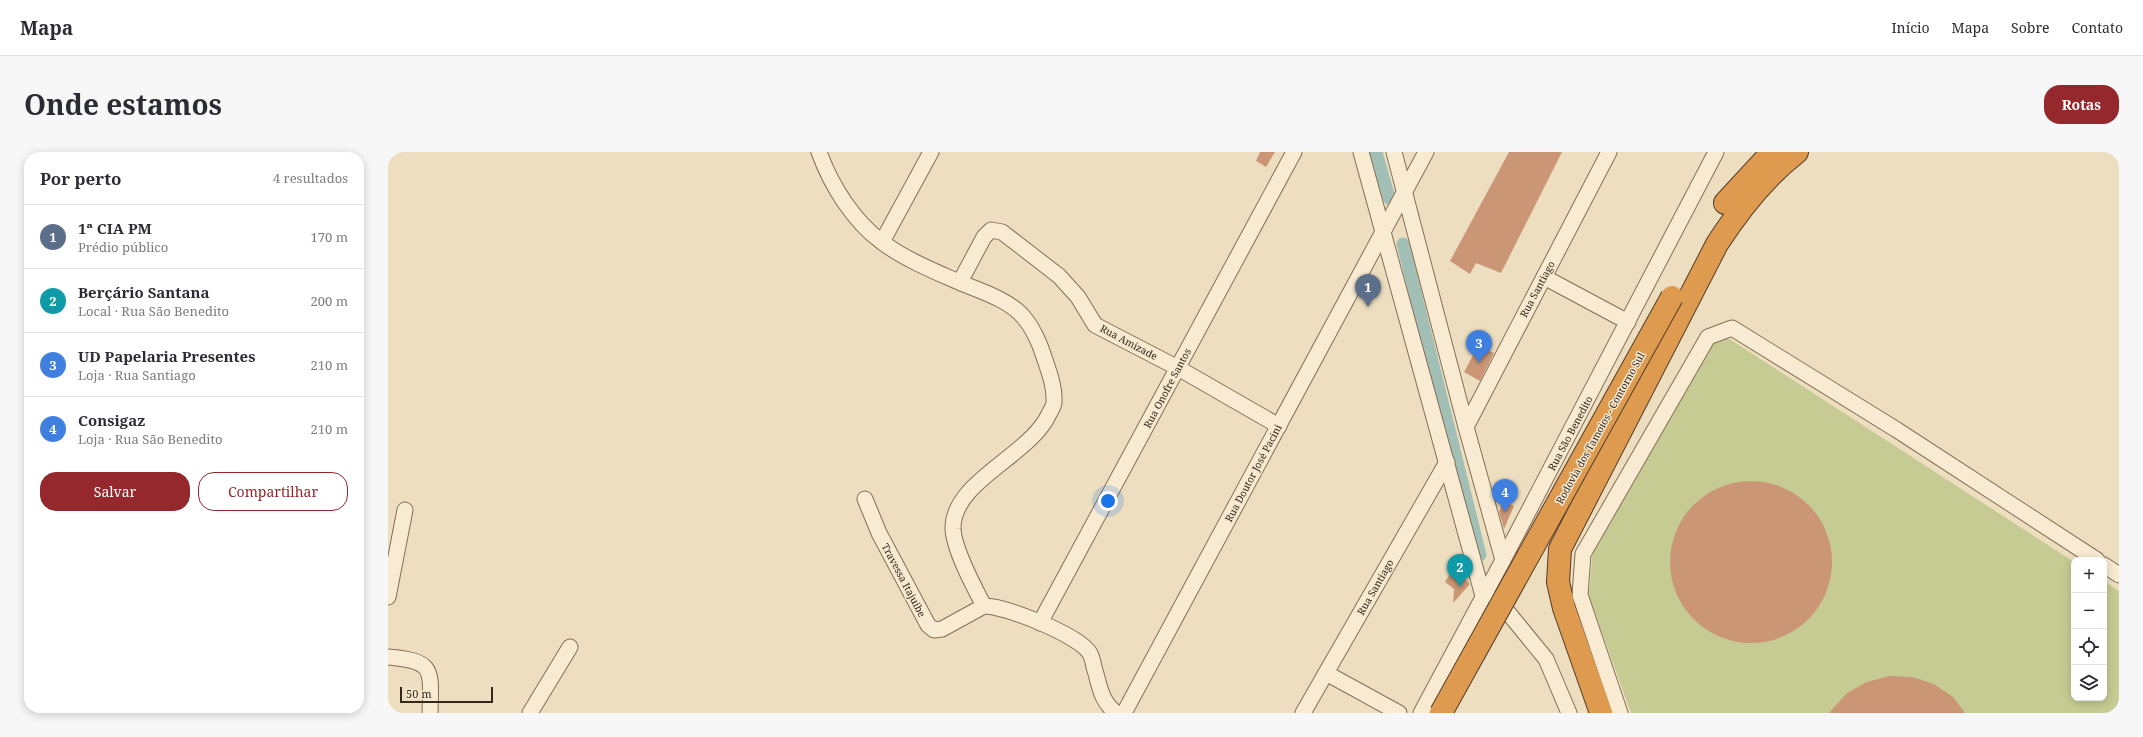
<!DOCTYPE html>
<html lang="pt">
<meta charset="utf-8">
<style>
body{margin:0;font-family:"Noto Serif",serif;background:#f7f7f7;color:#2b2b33}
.controls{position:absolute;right:12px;bottom:12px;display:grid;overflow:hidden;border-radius:8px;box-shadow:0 2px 10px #0003}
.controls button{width:36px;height:36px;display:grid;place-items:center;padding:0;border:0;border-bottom:1px solid #e1e1e2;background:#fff;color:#2b2b33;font:20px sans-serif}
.scale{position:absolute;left:12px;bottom:10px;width:93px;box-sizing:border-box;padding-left:4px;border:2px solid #35271c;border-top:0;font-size:11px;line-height:14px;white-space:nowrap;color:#35271c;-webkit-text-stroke:3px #f5e8ce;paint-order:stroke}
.you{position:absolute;left:720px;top:349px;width:14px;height:14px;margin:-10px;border:3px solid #fff;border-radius:50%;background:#1a73e8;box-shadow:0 0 0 6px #1a73e833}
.badge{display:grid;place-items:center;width:26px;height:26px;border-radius:50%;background:#94282c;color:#fff;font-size:13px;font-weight:700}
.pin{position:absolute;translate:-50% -33px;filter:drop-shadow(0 1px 2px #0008)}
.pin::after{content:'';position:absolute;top:21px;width:14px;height:12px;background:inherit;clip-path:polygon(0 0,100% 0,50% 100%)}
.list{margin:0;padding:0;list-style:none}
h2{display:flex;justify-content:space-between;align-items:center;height:52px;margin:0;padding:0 16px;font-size:17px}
h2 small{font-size:13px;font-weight:400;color:#7c7c81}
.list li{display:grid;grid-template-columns:26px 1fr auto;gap:12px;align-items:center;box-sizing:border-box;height:64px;padding:0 16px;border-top:1px solid #e1e1e2}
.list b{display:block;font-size:15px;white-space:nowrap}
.list p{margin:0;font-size:13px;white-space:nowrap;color:#7c7c81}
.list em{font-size:13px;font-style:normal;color:#7c7c81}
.actions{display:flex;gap:8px;padding:12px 16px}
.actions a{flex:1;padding:9px 0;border:1px solid #94282c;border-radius:16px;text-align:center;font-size:14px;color:#94282c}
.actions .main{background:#94282c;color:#fff}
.icon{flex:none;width:22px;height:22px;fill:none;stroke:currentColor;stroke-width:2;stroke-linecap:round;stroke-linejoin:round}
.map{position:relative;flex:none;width:1731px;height:561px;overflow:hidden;border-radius:16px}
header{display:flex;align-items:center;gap:24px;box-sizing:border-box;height:56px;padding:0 20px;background:#fff;border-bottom:1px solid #e1e1e2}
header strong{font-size:19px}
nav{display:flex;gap:22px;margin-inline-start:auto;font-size:14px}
.intro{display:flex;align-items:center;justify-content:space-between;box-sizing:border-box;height:96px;padding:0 24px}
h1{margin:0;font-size:28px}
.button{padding:10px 18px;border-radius:16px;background:#94282c;color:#fff;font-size:14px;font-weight:700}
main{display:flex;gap:24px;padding:0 24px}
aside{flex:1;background:#fff;border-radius:16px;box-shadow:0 2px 10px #0003}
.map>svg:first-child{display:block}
</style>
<header>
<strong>Mapa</strong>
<nav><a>Início</a><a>Mapa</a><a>Sobre</a><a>Contato</a></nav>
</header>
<div class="intro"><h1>Onde estamos</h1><a class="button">Rotas</a></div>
<main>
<aside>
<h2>Por perto<small>4 resultados</small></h2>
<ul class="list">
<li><span class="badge" style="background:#5c6f8a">1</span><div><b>1ª CIA PM</b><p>Prédio público</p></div><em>170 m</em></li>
<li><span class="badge" style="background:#0f9aa8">2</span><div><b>Berçário Santana</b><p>Local · Rua São Benedito</p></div><em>200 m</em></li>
<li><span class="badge" style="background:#3f7fe0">3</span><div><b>UD Papelaria Presentes</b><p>Loja · Rua Santiago</p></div><em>210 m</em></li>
<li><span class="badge" style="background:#3f7fe0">4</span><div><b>Consigaz</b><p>Loja · Rua São Benedito</p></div><em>210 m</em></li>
</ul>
<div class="actions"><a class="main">Salvar</a><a>Compartilhar</a></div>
</aside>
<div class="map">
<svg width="1731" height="561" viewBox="0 0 1731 561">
<rect width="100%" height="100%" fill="#eddebf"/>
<path fill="#c6cb93" d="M1340,186L1686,410V546H1716V429L1731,439V561H1243L1201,444L1205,395L1322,192Z"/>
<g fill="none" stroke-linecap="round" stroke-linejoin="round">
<g stroke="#a2bfb5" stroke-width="13">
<path d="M988,0L1001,46"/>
<path d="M1015,92L1092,403"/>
</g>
</g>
<g fill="#cb9675">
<path d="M872,0H887L878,15L868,9Z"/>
<path d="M1121,0H1174L1113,121L1088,111L1082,122L1062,109Z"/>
<path d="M1090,194L1106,201L1092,229L1076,220Z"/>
<circle cx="1363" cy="410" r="81"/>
<path d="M1115,349L1126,354L1116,377L1111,360Z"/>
<path d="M1066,415L1082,432L1065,451L1066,437L1057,430Z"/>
<path d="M1502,524L1524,525L1546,532L1565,545L1577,561H1441L1459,541L1479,530Z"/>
</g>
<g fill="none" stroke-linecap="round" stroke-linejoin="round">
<defs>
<g id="minor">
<path d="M431,0C443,33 465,69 494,90C516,107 548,120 573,131C593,139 624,149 637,167C644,175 652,192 655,202C660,217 667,234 666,250C666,254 663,258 661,262C642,304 564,329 565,377C566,398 586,435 596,454C617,454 688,482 701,500C704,504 705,510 706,515C712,534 712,548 728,561"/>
<path d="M973,0L1095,444"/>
<path d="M1006,0L1078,275L1115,408"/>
<path d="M494,90L543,0"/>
<path d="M1156,125L1240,170"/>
<path d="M572,130L596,85L603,78L614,80L671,124L690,145L707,173L790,216L891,274"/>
<path d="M1078,275L1221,0"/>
<path d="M477,347L491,381L540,473L546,478L554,477L596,454"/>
<path d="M1716,413L1731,423"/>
<path d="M0,445L17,358"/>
<path d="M1109,447L1158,507L1181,561"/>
<path d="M652,471L906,0"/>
<path d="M0,505C47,509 43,517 42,561"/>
<path d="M938,521L1011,561"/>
<path d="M142,561L182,495"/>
<path d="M736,561L1038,0"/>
<path d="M915,561L1059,310"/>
<path d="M1033,561L1115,408L1328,0"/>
<path d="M1232,561L1192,443L1195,402L1320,185L1344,176L1509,278L1709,408"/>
</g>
<g id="highway">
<path d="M1337,51L1384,0"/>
<path d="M1213,561L1176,456L1170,430L1172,397L1329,92C1351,58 1377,25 1409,0"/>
</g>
</defs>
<use href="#minor" stroke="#866e57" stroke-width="17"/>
<use href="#highway" stroke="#533d2c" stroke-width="24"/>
<use href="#minor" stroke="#f8ebd2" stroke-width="15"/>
<use href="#highway" stroke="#de9a4e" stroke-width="22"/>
<defs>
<path id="highway-bridge" d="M1053,561L1284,145"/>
</defs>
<use href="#highway-bridge" stroke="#533d2c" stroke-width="24" stroke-linecap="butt"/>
<use href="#highway-bridge" stroke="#de9a4e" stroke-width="22"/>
</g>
<g text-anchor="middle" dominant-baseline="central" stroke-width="3" stroke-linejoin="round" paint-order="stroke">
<g font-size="10" fill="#35271c" stroke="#f5e8ce">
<text transform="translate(1149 137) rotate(-62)">Rua Santiago</text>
<text transform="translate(741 190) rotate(28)">Rua Amizade</text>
<text transform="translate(779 236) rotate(-62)">Rua Onofre Santos</text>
<text transform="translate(1212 276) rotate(-61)">Rodovia dos Tamoios - Contorno Sul</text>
<text transform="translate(1182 281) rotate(-62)">Rua São Benedito</text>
<text transform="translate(865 321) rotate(-62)">Rua Doutor José Pacini</text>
<text transform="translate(516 428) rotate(62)">Travessa Itajuibe</text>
<text transform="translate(987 435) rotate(-60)">Rua Santiago</text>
</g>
</g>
</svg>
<div class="controls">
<button>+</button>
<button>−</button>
<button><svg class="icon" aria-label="locate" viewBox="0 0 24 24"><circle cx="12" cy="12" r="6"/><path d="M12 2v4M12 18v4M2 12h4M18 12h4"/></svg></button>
<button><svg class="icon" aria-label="layers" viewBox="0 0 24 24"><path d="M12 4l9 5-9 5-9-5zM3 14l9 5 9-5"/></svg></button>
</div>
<div class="scale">50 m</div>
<div class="you"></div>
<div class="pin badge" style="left:980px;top:155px;background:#5c6f8a">1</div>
<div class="pin badge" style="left:1072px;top:435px;background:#0f9aa8">2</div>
<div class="pin badge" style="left:1091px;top:211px;background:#3f7fe0">3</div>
<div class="pin badge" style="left:1117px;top:360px;background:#3f7fe0">4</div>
</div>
</main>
